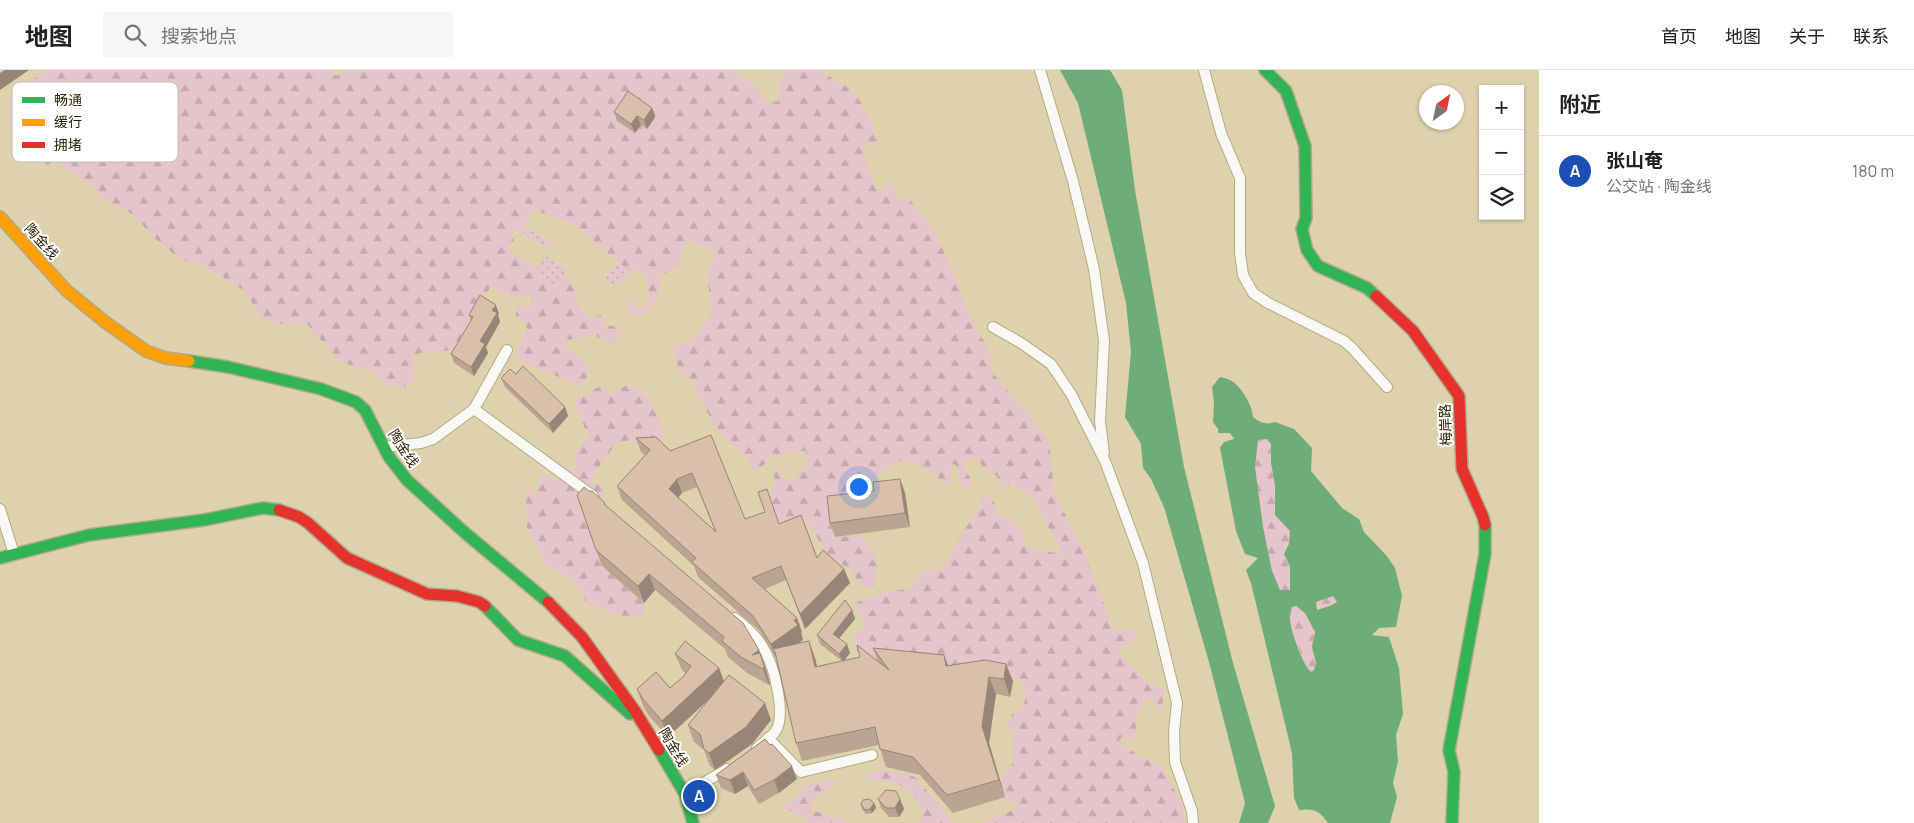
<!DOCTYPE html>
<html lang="zh">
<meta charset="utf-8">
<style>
body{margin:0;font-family:Manrope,"Noto Sans SC",sans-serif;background:#f6f6f6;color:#222}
.controls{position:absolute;right:15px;top:15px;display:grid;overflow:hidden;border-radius:0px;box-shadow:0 1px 4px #0004}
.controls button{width:45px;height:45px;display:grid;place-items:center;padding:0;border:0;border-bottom:1px solid #e0e0e0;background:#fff;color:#222;font:25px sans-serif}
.compass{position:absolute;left:1419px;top:15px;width:45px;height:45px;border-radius:50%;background:#fff;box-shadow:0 1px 4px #0004;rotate:33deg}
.you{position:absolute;left:858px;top:416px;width:18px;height:18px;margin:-12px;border:4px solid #fff;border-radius:50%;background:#1a73e8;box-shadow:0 0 0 8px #1a73e833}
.badge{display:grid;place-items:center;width:32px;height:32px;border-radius:50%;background:#69603e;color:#fff;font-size:16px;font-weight:700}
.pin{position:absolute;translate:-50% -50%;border:2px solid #fff;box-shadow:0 1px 5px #0006}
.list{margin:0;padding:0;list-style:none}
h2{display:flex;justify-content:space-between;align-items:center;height:65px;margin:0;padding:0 20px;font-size:21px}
h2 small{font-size:16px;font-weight:400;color:#767676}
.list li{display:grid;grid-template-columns:32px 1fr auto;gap:15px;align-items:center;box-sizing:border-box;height:70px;padding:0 20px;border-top:1px solid #e0e0e0}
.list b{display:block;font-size:19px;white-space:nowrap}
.list p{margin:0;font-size:16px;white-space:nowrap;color:#767676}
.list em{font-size:16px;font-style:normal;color:#767676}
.icon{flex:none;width:28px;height:28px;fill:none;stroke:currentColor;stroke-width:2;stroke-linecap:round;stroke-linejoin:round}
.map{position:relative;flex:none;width:1539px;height:753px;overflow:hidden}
header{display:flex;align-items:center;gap:30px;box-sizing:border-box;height:70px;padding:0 25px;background:#fff;border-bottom:1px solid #e0e0e0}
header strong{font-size:24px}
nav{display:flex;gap:28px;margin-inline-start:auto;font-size:18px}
.search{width:350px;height:45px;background:#f6f6f6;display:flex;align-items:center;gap:12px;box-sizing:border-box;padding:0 18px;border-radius:0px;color:#767676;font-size:19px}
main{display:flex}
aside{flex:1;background:#fff}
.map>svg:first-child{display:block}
</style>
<header>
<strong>地图</strong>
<div class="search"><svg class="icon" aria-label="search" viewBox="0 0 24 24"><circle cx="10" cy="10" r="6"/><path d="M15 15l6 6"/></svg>搜索地点</div>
<nav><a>首页</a><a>地图</a><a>关于</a><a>联系</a></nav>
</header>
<main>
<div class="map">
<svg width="1539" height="753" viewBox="0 0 1539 753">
<defs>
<pattern id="grass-dots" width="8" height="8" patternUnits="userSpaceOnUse" patternTransform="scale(1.25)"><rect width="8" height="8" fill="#e6c5ca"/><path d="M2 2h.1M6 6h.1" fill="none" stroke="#c5a9ac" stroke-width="1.8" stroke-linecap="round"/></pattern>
<pattern id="forest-firs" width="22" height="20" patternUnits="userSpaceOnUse" patternTransform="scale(1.25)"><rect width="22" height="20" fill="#e6c5ca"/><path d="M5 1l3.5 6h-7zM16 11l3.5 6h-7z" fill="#c5a9ac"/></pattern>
</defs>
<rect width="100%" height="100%" fill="#ddd2ab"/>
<g fill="url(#grass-dots)">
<path d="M516,158C531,158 541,166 553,173L550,177L536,173Z"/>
<path d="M545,185L567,200L554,217L545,209L537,198Z"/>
<path d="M618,193L624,197L634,199L615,216L605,208Z"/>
</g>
<g fill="url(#forest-firs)">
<path d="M49,0H332L335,6L348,1L358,2V0H732L758,18L763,27L770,33L778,31L779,12L787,0H819L850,19L860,31L871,51L879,72L867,73L863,78L875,119L879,121L882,120L886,113L894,114L895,125L902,129H910L935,162L963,224L966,240L981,267L988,275L992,302L1046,365L1050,377L1054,423L1083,479L1100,521L1113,562L1118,556L1122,561L1133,559L1137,566L1127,576H1121L1119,578L1121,585L1148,612L1164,619L1162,639L1156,636L1155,629H1144L1143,637H1138L1136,660L1137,672L1122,667L1119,671L1139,686L1162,696L1182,735L1185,753H981L1016,739L1014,732L994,729L1001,708L1012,696L1014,664L1008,660L1007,655L1013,642H1019C1029,630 1025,621 1020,608C994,604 967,597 941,596C933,596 926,601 919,600C903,599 858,592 854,575C851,565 857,562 864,558L861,546L856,539L857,532C867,529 878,524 888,522C905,518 912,523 921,503L931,500L940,501C952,488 953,478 962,464C969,451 982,442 981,426L992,427L997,440L998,447H1007L1022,461L1025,477L1046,482L1062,483L1033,427L1011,413L1007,419L1003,418L997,406L983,397L976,387L967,391L964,400C970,405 972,410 970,418L963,419L959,413L960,405L955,394L950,395L952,414H943L935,403L921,398L918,392L912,393L898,391L873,409L864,426L828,437L834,467L860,466C880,484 878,488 875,514L869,517L861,516L848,497L828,490L813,458L806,451L781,452L773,447L769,425L775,414L774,403L779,401L786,411L793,410L808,395L806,381H801L775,387L772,383L767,387C765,395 763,397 754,400L746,386L718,362L695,319L697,315L678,298L672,276L689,272L711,246L712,238L706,203L713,194V182L703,176L688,171L684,177L675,199L660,206C660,222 653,246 635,247L625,231L628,227L637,240L644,236L650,228L646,206L632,197H624L603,178L589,168L585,161L563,150L533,140L524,158L516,159L511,167L514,170L507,180L537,198L545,209L554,217L563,205L571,212L582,243L593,247L601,245L605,249L603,256H616L620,265L617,268L619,272L610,275L591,263L584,268L565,270L566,277L584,291L589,303L581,316L513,288L527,261L526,254L516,247V238L521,235L530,238L533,230L529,226C514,227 503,225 490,217C488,222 485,227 482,232C473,245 466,244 468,263C447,293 439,274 413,286C413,302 420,306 404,317C392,315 381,316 376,303L338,291L326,274L314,265L309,255L297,252L282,254L261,249L245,221L206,197L180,189L153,167L134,145L103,128L94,117L54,91L48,95C22,85 0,52 13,23C23,14 38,7 49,0Z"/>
<path d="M604,315L609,324C616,320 622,315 630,316C648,318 664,353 663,369C663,373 661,377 660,380H643L629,370L616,373L591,408L592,413L596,415L601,413L605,420L600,433L602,496L644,533L643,547L618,545L586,532L580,520L569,507L547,496L539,482L527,458L526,424L528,418L537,426L540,406L549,405L554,411L578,396C571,384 579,376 589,368L574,332L579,327L589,326L594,319Z"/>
<path d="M1267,369L1271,374V393L1275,415V445L1290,461L1289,474L1284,484L1290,495L1291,520H1280L1272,501L1263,457L1255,397L1258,370Z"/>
<path d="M1333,526L1337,531L1332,535L1317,540L1316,532Z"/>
<path d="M1297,536L1305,543L1315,562L1312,577L1316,593L1314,600L1311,602C1303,594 1291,560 1290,549C1290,545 1291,540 1292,537Z"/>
<path d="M883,700L899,702L915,707L955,753H917L922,747L923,740C915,729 907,717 894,713C885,711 876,711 867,709V705L872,702Z"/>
<path d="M836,710L833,716L811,732L810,741L819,742L849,753H810C805,748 790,741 783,737L784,733L797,728L805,715Z"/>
</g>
<g fill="#6eac79" fill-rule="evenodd">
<path d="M1060,0H1110L1122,20L1135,120L1184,397L1233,593L1275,736L1268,753H1239L1245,733L1209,592L1164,437L1151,409L1143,398L1141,374L1125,347L1131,282L1126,233L1078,33Z"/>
<path d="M1220,307C1224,308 1229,309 1232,311C1242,318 1252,335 1253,347C1260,353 1267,355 1275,352L1294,359L1312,378L1311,401L1342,438L1359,449L1364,462L1387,486L1395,498L1402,526L1396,557L1379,558L1372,565L1389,567L1399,598L1403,644L1396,665L1398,691L1393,713L1397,727L1390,753H1328C1320,741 1314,738 1299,740L1294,728L1292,683L1251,513L1246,500L1258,488L1245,484L1236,461L1220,378L1224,372L1234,369L1230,363H1218V359L1213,352L1214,332L1212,317ZM1267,369L1271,374V393L1275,415V445L1290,461L1289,474L1284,484L1290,496V520H1280L1272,501L1263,457L1255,397L1258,370ZM1333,526L1337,532L1332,535L1317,540L1316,532ZM1296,536L1305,543L1315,562L1312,577L1316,593L1314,600L1311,602C1302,593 1291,562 1290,549C1290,545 1291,540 1292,537Z"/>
</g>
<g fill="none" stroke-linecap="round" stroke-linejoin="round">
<defs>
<g id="street">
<path d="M1040,0L1073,111L1094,199L1104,271L1100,352L1104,383"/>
<path d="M1204,0L1221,63L1240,108V183L1243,205L1253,223L1268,233L1344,271L1352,278L1387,317"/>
<path d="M993,257L1021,273L1051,294L1071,324L1105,391L1143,493L1177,633L1174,662L1175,692L1192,741L1193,753"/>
<path d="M474,339L507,280"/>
<path d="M384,377L421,373L433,369L474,339L593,426"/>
<path d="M0,439L14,484"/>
<path d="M735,548C746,557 757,566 764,579C774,596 787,646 775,662C770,668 763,673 757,678"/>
<path d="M768,668L801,702L872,685"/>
<path d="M685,724L727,699"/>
</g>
<g id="fast">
<path d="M1265,0L1286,21L1305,76L1306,148L1302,159L1307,180L1318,196L1367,218L1376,226"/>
<path d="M189,291L228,297L321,319L356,332L365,340L389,387L407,410L464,462L548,532"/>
<path d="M0,488L89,465L204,450L263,438L279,440"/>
<path d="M485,536L518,570L565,586L630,644"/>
<path d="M659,680L685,724L693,753"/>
<path d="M1452,753L1454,702L1449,680L1485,484V455"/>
</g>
<path id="slow" d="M0,147L66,220L105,252L146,281L165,288L189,291"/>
<g id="jam">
<path d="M1376,226L1413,261L1459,326L1462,399L1483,447L1485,455"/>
<path d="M279,440L299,447L308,453L347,488L427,524L457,526L479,532L485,536"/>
<path d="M548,532L582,567L635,641L659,680"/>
</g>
</defs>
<use href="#street" stroke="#b2a98a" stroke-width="12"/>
<use href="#fast" stroke="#b2a98a" stroke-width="14"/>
<use href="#slow" stroke="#b2a98a" stroke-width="14"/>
<use href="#jam" stroke="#b2a98a" stroke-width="14"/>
<use href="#street" stroke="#faf8f2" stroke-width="10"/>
<use href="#fast" stroke="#30b455" stroke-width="11"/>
<use href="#slow" stroke="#ff9f0a" stroke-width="11"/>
<use href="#jam" stroke="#e5322d" stroke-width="11"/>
</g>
<g fill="#baa592" fill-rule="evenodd">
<path d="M614,42L655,47L647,59L641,55L635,63L617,51Z"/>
<path d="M499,244L498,245L500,252L486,277L488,283L474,306L454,293L451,284L471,251L469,245Z"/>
<path d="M516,304L565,337L568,346L553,363L505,317L501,308Z"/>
<path d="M656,367L745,449L779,454L817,488L844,499L850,513L805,559L786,510L765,519L797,548L802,562L801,563L803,570L798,573L815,588L817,596L842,591L820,574L817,565L852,540L855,549L839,568L850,583L843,591L878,592L873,578L1013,611L1010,627L996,624L989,673L1005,727L953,743L920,705L886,697L879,675L802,691L796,673L776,588L759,560L698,507L694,496L622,430L617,416L645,385L641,382L636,368ZM697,417L715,461L678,427L682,423Z"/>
<path d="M900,409L905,423L910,457L835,467L830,453L874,421Z"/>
<path d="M589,421L605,433L606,436L759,580L766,600L770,614L769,615L747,603L728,587L725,579L655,520L644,533L602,496L596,480Z"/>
<path d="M675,584L719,598L724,611L771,650L752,674L715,700L710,696L704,680L694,672L688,655L710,629L668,667L649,646L643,636L637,619L670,618L683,607L686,604L682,600Z"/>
<path d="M765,669L797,709L779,723L759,734L748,716L735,724L721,718L716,705Z"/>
<path d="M878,729H900L904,739L899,747H889L881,738Z"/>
<path d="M874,733L876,738L872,743L866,744L862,739L861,734Z"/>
</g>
<g fill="#978677">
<path d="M5,0H29L0,20V3Z"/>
<path d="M652,38L655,47L647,59L644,50Z"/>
<path d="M637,46L641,55L635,63L631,54Z"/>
<path d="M496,235L499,244L498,245L500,252L486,277L488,283L474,306L471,297L492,240Z"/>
<path d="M565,337L568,346L553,363L549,354Z"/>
<path d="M677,409L682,423L674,433L669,419Z"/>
<path d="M900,409L905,423L910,457L905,443Z"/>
<path d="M844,499L850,513L805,559L800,544Z"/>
<path d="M649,504L655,520L644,533L638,516Z"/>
<path d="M852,540L855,549L836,572L833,564Z"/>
<path d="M797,548L802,562L801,563L803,570L777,588L773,579L776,588L771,574Z"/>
<path d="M809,571L815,588L821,614L815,597Z"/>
<path d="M847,574L850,583L843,592L839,584Z"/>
<path d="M759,580L766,600L770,614L769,615L763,599L752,585Z"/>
<path d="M944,585L951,603L946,596Z"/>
<path d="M1006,594L1013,611L1010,627L1004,609Z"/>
<path d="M719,598L725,614L668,667L662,651Z"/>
<path d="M989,607L996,624L989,673L1005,727L999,710L982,656Z"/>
<path d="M765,633L771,650L752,674L715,700L709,683Z"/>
<path d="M792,696L797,709L779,723L774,710Z"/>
<path d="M743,702L748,716L735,724L730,710Z"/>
<path d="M900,729L904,739L899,747L895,738Z"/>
<path d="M874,733L876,738L872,743L870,739Z"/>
</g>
<g fill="#d8c0aa" stroke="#978677" fill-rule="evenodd">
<path d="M628,21L652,38L644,50L637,46L631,54L614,42Z"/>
<path d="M480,225L496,235L492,240L497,243L480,271L485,274L471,297L451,284L473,247L469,245Z"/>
<path d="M523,296L565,337L549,354L501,308L510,299L516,304Z"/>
<path d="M711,365L745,449L765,442L758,422L767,419L779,454L801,445L817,488L823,480L844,499L800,544L781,496L752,508L797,548L794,550L798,555L771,574L753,546L692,492L696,488L617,416L650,380L636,368L656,367L670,381ZM692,403L716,462L669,419L677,409Z"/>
<path d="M900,409L905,443L830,453L827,426L874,421L873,412Z"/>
<path d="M584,417L589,421H592L605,433L604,434L743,553L759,580L752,585L760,583L764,597L763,599L741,587L722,571L724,567L649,504L638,516L596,480L577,425Z"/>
<path d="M845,530L852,540L833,564L847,574L839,584L817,565Z"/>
<path d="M685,571L719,598L662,651L643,629L637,619L656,602L670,618L683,607L691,596L675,584Z"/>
<path d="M809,571L815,597L860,587L857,575L889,600L873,578L944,585L946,596L985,590L1006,594L1004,609L989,607L982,656L999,710L947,725L913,687L880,679L875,657L796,673L775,582L773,579Z"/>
<path d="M729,605L765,633L746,657L709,683L704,679L700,664L688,655Z"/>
<path d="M765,669L770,675L772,674L792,696L774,710L754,720L743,702L730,710L716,705Z"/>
<path d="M886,720L896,721L900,729L895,738H886L878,729Z"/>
<path d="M869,729L874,733L870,739L865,740L861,734L863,730Z"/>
</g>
<g text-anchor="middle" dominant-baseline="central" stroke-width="4" stroke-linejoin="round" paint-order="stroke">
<g font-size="14" fill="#2a2204" stroke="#fff">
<text transform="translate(42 171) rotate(48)">陶金线</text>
<text transform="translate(1445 355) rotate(-92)">梅岸路</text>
<text transform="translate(404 378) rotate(57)">陶金线</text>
<text transform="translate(674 677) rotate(59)">陶金线</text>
</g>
</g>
<rect x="12" y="12" width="166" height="80" rx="8" fill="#fff" stroke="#bfbdb4" stroke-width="1"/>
<rect x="22" y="27" width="23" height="6" fill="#30b455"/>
<rect x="22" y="49" width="23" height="7" fill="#ff9f0a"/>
<rect x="22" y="72" width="23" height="6" fill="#e5322d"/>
<g font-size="14" fill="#2a2204">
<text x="54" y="35">畅通</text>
<text x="54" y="57">缓行</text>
<text x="54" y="80">拥堵</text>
</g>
</svg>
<div class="controls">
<button>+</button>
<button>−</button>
<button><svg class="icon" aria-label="layers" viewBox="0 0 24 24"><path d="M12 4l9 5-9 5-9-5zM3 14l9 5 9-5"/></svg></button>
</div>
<svg class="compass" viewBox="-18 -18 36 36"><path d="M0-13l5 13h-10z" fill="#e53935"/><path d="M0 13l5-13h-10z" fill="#767676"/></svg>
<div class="you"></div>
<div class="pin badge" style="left:699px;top:726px;background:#1a4fb4">A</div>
</div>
<aside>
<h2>附近<small></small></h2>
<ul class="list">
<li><span class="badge" style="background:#1a4fb4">A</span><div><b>张山奄</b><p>公交站 · 陶金线</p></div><em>180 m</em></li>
</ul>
</aside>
</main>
